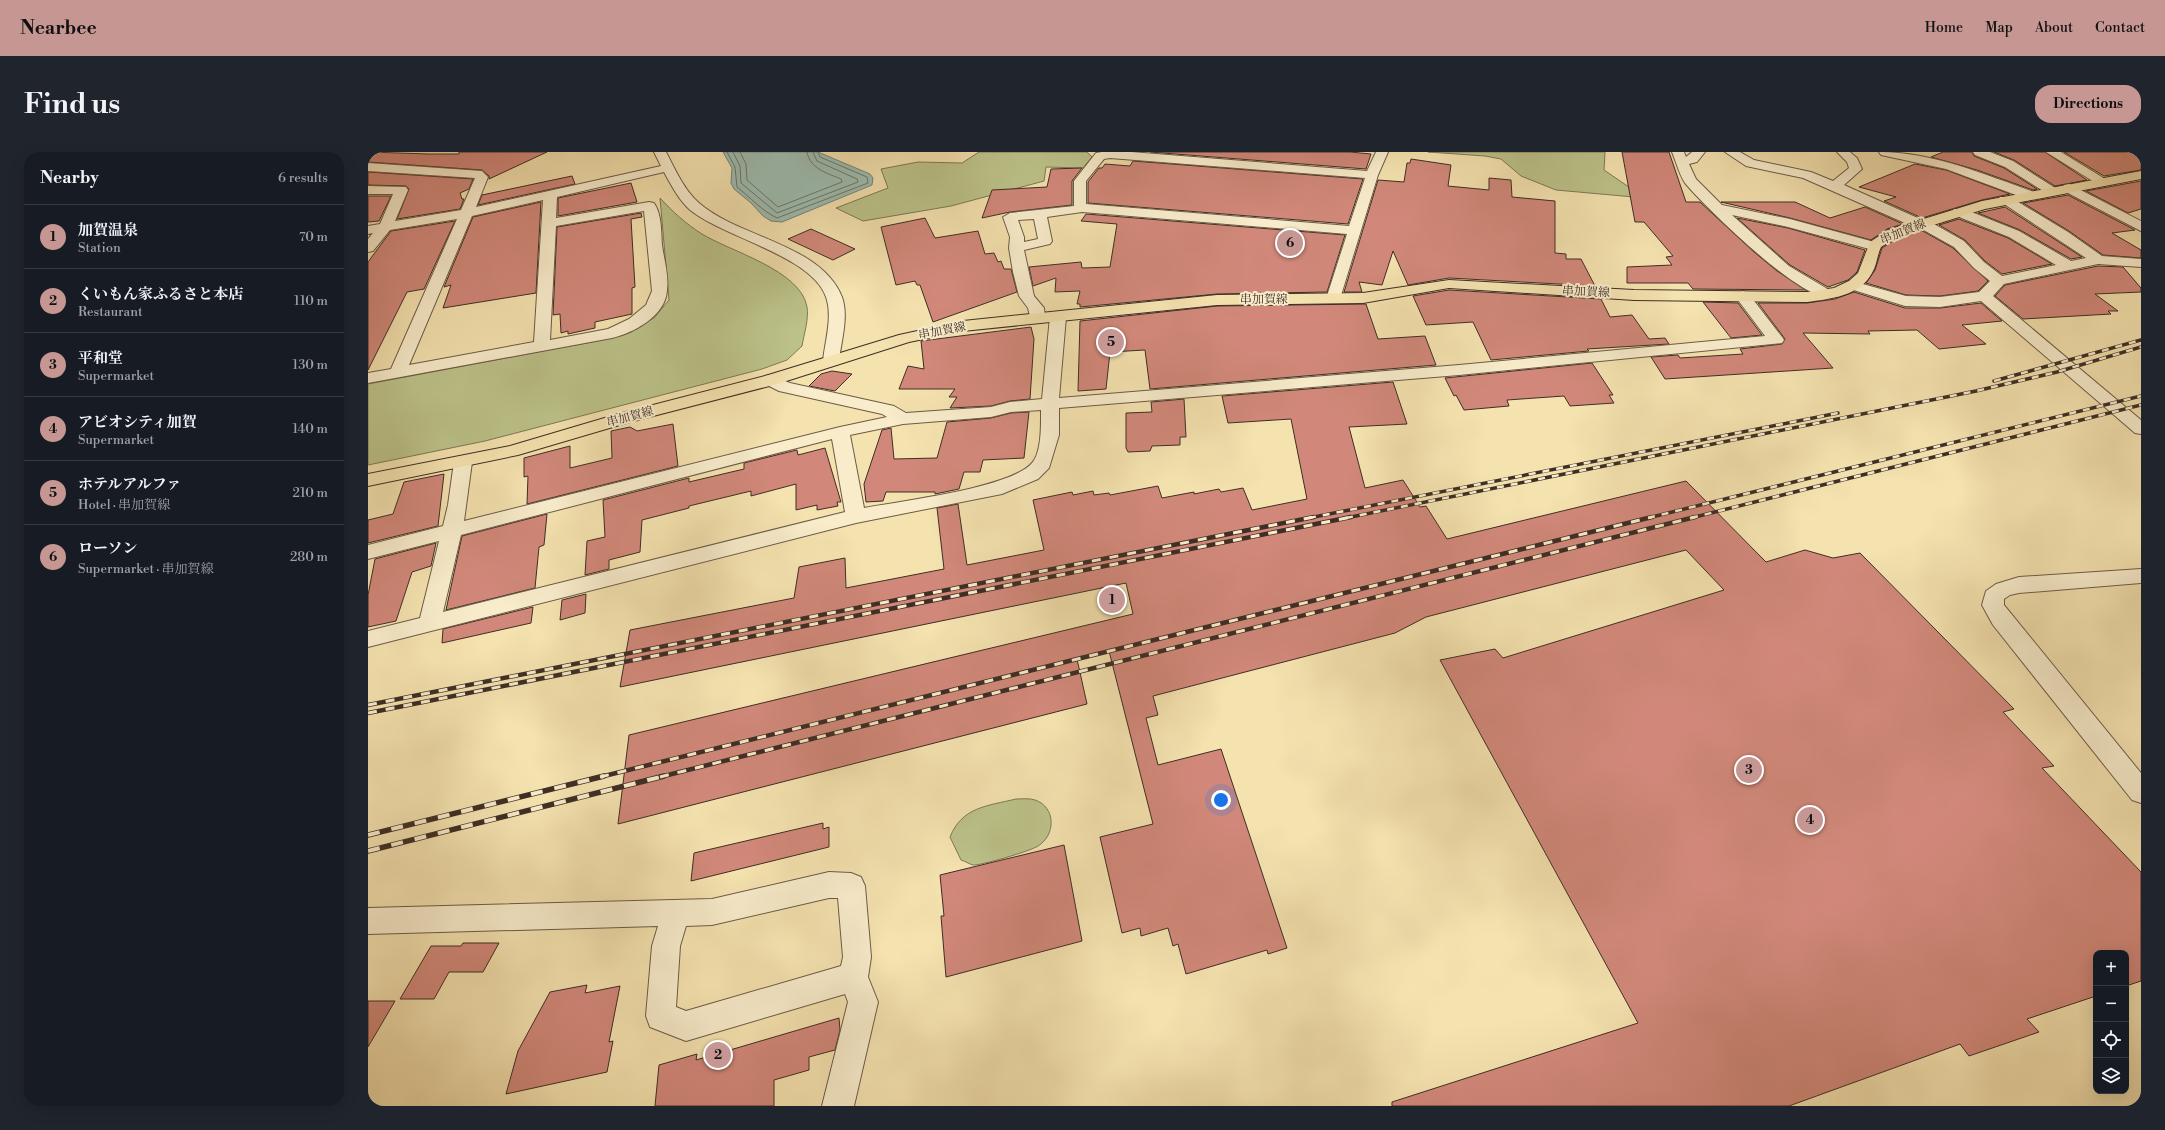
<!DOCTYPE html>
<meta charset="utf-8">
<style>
body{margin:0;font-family:"Libre Bodoni","Noto Serif JP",serif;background:#20242c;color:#f1f3f6}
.controls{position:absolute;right:12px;bottom:12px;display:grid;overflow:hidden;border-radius:8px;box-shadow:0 4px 16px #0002}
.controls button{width:36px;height:36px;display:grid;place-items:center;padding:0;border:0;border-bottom:1px solid #363941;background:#171b24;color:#f1f3f6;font:20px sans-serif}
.you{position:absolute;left:853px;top:648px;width:14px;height:14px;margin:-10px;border:3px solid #fff;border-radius:50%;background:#1a73e8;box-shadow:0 0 0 6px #1a73e833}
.badge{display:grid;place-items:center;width:26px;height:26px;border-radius:50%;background:#c59692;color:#111;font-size:13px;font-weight:700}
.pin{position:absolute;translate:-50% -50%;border:2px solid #fff;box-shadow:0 1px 4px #0006}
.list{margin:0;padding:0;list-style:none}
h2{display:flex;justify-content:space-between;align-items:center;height:52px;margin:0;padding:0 16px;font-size:17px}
h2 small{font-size:13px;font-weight:400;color:#9ea1a6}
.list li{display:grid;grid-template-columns:26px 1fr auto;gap:12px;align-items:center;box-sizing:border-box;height:64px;padding:0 16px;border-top:1px solid #363941}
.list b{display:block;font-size:15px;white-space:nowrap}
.list p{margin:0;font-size:13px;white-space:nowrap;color:#9ea1a6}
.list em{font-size:13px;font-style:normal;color:#9ea1a6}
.icon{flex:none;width:22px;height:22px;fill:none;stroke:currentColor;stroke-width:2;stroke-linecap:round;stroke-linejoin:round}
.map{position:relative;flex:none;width:1773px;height:954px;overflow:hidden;border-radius:16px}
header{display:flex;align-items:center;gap:24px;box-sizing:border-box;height:56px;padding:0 20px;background:#c59692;color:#111}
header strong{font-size:19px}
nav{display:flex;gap:22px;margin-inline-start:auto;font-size:14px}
.intro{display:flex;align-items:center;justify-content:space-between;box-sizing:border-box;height:96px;padding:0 24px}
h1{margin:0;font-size:28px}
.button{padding:10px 18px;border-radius:16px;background:#c59692;color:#111;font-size:14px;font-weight:700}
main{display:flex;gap:24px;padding:0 24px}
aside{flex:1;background:#171b24;border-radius:16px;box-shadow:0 4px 16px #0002}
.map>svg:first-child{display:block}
</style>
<header>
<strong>Nearbee</strong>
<nav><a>Home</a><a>Map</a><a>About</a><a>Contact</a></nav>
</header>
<div class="intro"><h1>Find us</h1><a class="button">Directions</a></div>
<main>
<aside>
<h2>Nearby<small>6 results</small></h2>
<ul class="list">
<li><span class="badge">1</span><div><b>加賀温泉</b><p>Station</p></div><em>70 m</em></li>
<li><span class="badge">2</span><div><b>くいもん家ふるさと本店</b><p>Restaurant</p></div><em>110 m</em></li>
<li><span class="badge">3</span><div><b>平和堂</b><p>Supermarket</p></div><em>130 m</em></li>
<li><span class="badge">4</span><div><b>アビオシティ加賀</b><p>Supermarket</p></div><em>140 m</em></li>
<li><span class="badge">5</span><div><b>ホテルアルファ</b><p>Hotel · 串加賀線</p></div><em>210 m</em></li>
<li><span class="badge">6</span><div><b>ローソン</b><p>Supermarket · 串加賀線</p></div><em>280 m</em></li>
</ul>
</aside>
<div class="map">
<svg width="1773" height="954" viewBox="0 0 1773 954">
<rect width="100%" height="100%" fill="#f4e2af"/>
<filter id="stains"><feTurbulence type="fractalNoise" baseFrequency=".005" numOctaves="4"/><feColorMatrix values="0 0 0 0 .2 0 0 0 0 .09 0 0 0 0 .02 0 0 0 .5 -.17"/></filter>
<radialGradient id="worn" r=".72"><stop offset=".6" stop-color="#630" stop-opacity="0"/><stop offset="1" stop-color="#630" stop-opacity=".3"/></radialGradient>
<g fill="#bcc38a" stroke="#7d7858">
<path d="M611,0H719L724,5L715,16L678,15L676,29L583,54L495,69L468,56L520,36L513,17L550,10L594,11Z"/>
<path d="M1060,0H1237L1236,18L1277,46L1188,38L1153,24L1133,7L1117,4Z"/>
<path d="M292,46C305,60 318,72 334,82C361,99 433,118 439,155C441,167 436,182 434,194L419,208L394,217L117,289L0,313V232L234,188L254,182L286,166L301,148Z"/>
<path d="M648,647C654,647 661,646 667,648C688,655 688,683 670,694C663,699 611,714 605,713C601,712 597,709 593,708L582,685C594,655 619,654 648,647Z"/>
</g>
<path fill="#9dbdb1" stroke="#778479" d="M355,0H450L502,22L505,26L504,33L414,70L403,69L395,64L383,51L366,37L363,31L364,16Z"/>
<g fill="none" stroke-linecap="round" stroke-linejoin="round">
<g stroke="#6e766b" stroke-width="1">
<path d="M359,0L367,15L369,35C382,45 394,59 409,66L500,31L499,25L452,5L450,0"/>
<path d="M365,0L372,14L373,31L409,61L490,30L489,27L449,9L445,0"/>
<path d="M372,0L378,12L379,28L410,55L474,30L473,27C459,21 442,17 439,0"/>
</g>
</g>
<g fill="#d1887a" stroke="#3e2e25">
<path d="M0,0L61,2H91V0H179L121,27V24L114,18L0,10Z"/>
<path d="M782,0H982L1003,2L998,17Z"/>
<path d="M1254,0H1301L1318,50H1332L1386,100L1409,119L1438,138L1325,137L1320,131H1259V115L1304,113L1298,105L1305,104L1276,70H1267Z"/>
<path d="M1575,0H1604L1606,4L1636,16L1669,37L1665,38L1609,18L1563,5Z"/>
<path d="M1626,0H1677L1719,28L1687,34L1646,8Z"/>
<path d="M1696,0H1773V18L1736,24Z"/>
<path d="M1043,7L1083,13L1080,34L1121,38V26L1143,28L1144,45L1187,49V101L1198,102V107H1213L1227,134L1081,126L1040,133L1025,99L1014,133L991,130L994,140H976L1010,28L1036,30L1039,11H1042Z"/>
<path d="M765,9L995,27L980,72L720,51V30L731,16H734L737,12L762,14Z"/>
<path d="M1547,12L1578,18L1642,42L1614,48L1554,66L1516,49L1528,45L1491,35Z"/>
<path d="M714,16L704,29V53L642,60L614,66L624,38L679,35L683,17Z"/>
<path d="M0,20L105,27L101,37L92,41L94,47H96L92,57L29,67L41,37L38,34L0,33Z"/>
<path d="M204,24L207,32L110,53L114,43Z"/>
<path d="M1773,29V57L1760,61L1718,39Z"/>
<path d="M263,31L269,50L190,64V46Z"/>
<path d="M1700,43L1767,78L1744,81L1773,98V106L1735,103L1701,79L1655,51Z"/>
<path d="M0,44H23L11,69L0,70Z"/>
<path d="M173,50L168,141L75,156L83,133L76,135L105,65Z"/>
<path d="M1353,50H1427L1462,66L1497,55L1535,72L1519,77L1503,88L1422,66Z"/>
<path d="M1637,55L1714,105L1703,107L1652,78L1610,61Z"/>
<path d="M273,61L274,65L263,67L267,135L264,136V162L227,170V176L200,182V179L193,181L192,162L185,163L189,75Z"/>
<path d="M718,62L977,83L959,140L849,142L712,155V152H709L712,139L687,140L688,126L665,134L661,115L713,110L714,116L742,115L749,72L713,69Z"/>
<path d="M557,66L567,86L610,79L617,102L626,101L630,110L633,109L636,117H643L649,140L565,170L552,133H549L547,129L528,133L513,75Z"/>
<path d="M1369,66L1420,76L1497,98L1489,120L1480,128L1460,135L1422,113Z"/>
<path d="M1591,67L1640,86L1684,112L1634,122L1617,109L1597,88L1571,73Z"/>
<path d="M87,69L56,137L39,140L0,218V110L23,79Z"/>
<path d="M443,77L487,97L465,108L420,87Z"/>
<path d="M1553,78L1585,96L1620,129L1610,139L1572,144L1538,143L1498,131L1507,118L1514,96L1531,85Z"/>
<path d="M1730,114L1755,115L1773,136V140L1727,142L1750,159H1740L1743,162L1655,167L1627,144L1637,133Z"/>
<path d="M1081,138L1233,147L1242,165L1264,163L1281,187L1297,186L1301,192L1219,197L1221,199L1123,208L1105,170L1058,173L1045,144Z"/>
<path d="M1486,140L1537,156H1572L1613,151L1634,169L1594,173L1618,192L1571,197L1549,178L1500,179L1502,182L1435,181L1465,216L1297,227L1283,205L1310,203L1312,206L1375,202L1372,197L1414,192L1417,187L1390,151H1439L1467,147Z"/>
<path d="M1335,150L1370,151L1394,183L1363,186Z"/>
<path d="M998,152L1010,187L1057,184L1068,213L782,237L777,198L742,200L738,237L710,239L712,169L849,154Z"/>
<path d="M663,175L666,187L662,247L642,249L623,254L582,256L589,245H581L587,237H531L540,214L556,217L553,189Z"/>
<path d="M1224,211L1245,243H1241L1246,251L1202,254L1196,244L1139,248L1141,254L1096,258L1088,243L1086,244L1077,226Z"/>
<path d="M464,219L484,222L467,239L441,234L453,222Z"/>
<path d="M1025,230L1039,272L981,275L997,336L1035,328L1052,355L1058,354L1079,387L1318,329L1398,410L1437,398L1465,406L1492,401L1646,557L1635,560L1686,614L1674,616L1773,720V829L1758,834V801H1728V844L1659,867L1671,880L1601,904L1592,892L1421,954H1024V950L1270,871L1072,508L1127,497L1135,506L1356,438L1318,398L1058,465L1027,481L785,544L790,563L778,566L790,613L853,597L919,796L900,802L899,798L818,822L810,792L805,794L800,776L773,784L772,776L754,781L732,685L785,672L741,499L709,507L719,552L250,672L261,583L765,462L758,431L252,535L262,478L426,446L431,415L477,406L478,436L576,417L569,356L590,352L599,413L676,398L665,348L704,340L705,343L725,339L726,343L741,341L742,343L790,334L794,346L826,340V342L851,337L853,340L875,336L884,358L939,347L923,267L860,271L854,244Z"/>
<path d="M816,247L818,285H812V293L784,294L782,299L760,300L758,296V261L784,260L783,250Z"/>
<path d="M661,260L656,306L615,308L612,320H596L591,337L567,342V340H518L515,349L498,350L496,332L514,278L523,276L526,307L569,306L579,270L623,266L643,261Z"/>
<path d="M305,272L310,314L159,352L160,324L156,325V306L202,294V316L244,306L243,279L262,275L269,279Z"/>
<path d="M457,296L473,350H469L470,354L449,358V353L428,358V332L383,344V339L321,354V356L274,368L272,400L241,408V417L217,423L219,389L237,385L235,348L321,326V330L376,317V311L429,298L430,303Z"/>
<path d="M76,322L70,374L0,391V368L25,362L36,330Z"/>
<path d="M179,362L176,393L171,395L167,436L78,458L94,384Z"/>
<path d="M68,391L63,414L44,420L28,469L0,475V443L7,407Z"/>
<path d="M218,442L217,461L192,468L194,448Z"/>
<path d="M165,455L163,471L74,491L75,477Z"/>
<path d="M455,671V677L461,675V695L323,729L326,701Z"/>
<path d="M696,693L714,789L578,825L573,764H576L572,723Z"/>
<path d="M95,791H131L115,820H81L66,847H32L63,794H93Z"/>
<path d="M219,833L217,841L252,834L241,890L245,889L239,920L138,942L150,899L182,840Z"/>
<path d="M0,849H27L0,895Z"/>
<path d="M471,866L472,878L467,898L441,905V918L406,928V954H287L291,913L329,902L328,908Z"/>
</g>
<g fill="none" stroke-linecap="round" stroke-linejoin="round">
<defs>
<g id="minor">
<path d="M286,0H298C307,17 316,38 331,51C371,86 453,92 474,145C481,165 473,189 471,209L469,213H457L455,209C457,189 465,165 458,145C444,104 357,86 322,58C311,48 303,33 296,20L189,45L188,66L281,50L286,51C294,62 293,80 294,93C296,107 301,124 299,138C298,164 265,181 244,186L0,231V221L23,217L89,67L22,78L5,99L0,100V87L5,81L0,82V74L12,72L25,42H0V34L38,35L40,38L27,69L93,58L107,26L0,19V11L114,19L120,25L108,55L293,14ZM175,48L166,190L41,213L104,64ZM276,59L284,139L278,153L261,167L240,177L182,188L188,74Z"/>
<path d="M734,0H763L999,19L1008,0H1020L1010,23L971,150H961L958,147L979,82L714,60L679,65L684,89L682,92L656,98L666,144L676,156L677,166L675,169H663L660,156L651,144L645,120L641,96L642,85L635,65L642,61L706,54V29L728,1ZM742,6L997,26L981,74L718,52V29L736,7ZM666,67L670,87L656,90V85L650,68Z"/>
<path d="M1304,0H1316L1318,5L1324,0H1337L1329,10L1321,12L1328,27L1354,53L1422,67L1510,91L1512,94L1505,98L1420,75L1364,63L1421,114L1463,139L1466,142L1463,145C1436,152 1336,54 1317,31C1311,22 1308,9 1304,0Z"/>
<path d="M1357,0H1372L1386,8L1443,20L1465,29L1481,16L1479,10L1469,0H1482L1489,6L1494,17L1476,33L1552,67L1559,68L1596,89L1616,110L1634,124L1688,113L1641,85L1586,63L1584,60L1586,57H1596L1651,79L1703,109L1718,106L1630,48L1632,45H1642L1700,80L1734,104L1773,107V115L1730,112L1636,132L1625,144L1773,268V282L1767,281L1613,149L1572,155L1537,154L1479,136L1477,133L1479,130L1484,129L1538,144L1572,145L1611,140L1622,129L1606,116L1586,95L1552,76L1546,75L1435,26L1378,14Z"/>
<path d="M1511,0C1565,0 1615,22 1666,40L1668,43L1661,47L1656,46L1578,17L1513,3Z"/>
<path d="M1605,0H1622L1645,9L1692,39L1690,42H1680L1637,15L1607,3Z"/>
<path d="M1678,0H1693L1742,30L1741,33H1731Z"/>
<path d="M1701,32L1773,69V79L1696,39L1695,36L1696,33Z"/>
<path d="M1375,139L1380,141L1414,185L1416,188L1414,191L1091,223L691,256V283L681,316L670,327L634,342L488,371L0,495V479L52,466L71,389L0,407V393L75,374L80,353L86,310L88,306L95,304L102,306L104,310L96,369L472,275L519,265L514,262L411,239L397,232L395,228L397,224L403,223L422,231L526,254L538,261L623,255L642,250L674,247L682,165L684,162H696L698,165L691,246L1091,213L1397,184L1367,144L1370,141ZM673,258C673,272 674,300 664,311C643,336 532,349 496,356L482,283L535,272L623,265L643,260ZM464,287L477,360L75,460L93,383Z"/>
<path d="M1773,417V431L1651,441L1642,443L1636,447V453L1773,621V651L1764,648L1625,473L1614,453L1618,439L1628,432L1651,425Z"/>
<path d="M461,720L483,721L493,725L497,734L503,805L500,825L510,850L486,954H454L480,850L477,842L318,889L282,875L278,864L284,794L290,774L0,782V756L344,747ZM461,746H470L475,805L473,814L318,859L308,855L312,794L318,774L344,773Z"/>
</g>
<path id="major" d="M1773,19V27L1617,57L1530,84L1513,95C1509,103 1509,113 1504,121C1492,144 1462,147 1439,150L1266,148L1081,136L995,151L849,153L595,179L541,190L409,232L262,270L150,303L0,334V322L142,294L250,262L397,224L531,183L595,169L849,143L995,141L1081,128L1266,138L1439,140L1466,136L1481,129L1490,121L1502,90L1520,78L1614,49Z"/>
</defs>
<use href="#minor" stroke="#6c5b48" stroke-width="2"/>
<use href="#major" stroke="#3e2e25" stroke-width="2"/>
<use href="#minor" fill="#f8eccb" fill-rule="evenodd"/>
<use href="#major" fill="#f4e2af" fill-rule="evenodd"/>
<defs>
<g id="rail-far2">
<path d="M1626,229L1773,188"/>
<path d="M941,366L1470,261"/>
<path d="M978,366L1608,239L1689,220L1773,195"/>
<path d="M1280,366L1773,244"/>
<path d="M1323,366L1773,253"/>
</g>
<g id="rail-far1">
<path d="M0,553L946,365"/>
<path d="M0,561L983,365"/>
<path d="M232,625L1284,365"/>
<path d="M292,625L1327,365"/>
</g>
<g id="rail">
<path d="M0,683L236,624"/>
<path d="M0,699L296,624"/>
</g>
</defs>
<use href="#rail-far2" stroke="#3e2e25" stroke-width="3.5"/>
<use href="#rail-far1" stroke="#3e2e25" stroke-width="4.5"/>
<use href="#rail" stroke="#3e2e25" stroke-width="5.5"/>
<use href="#rail-far2" stroke="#f8eccb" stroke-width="2.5" stroke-dasharray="7" stroke-linecap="butt"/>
<use href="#rail-far1" stroke="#f8eccb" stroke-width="3" stroke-dasharray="9" stroke-linecap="butt"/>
<use href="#rail" stroke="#f8eccb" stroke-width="4" stroke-dasharray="12" stroke-linecap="butt"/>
</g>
<g text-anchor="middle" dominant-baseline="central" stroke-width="4" stroke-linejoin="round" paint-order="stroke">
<g font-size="12" fill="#3e2e25" stroke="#f8eccb">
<text transform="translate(1535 80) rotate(-22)">串加賀線</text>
<text transform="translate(1218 140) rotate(3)">串加賀線</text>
<text x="896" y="147">串加賀線</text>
<text transform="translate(574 179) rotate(-11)">串加賀線</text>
<text transform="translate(262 265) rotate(-15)">串加賀線</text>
</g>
</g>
<rect width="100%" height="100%" filter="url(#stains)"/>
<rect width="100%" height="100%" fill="url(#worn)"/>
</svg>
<div class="controls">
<button>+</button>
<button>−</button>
<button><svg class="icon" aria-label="locate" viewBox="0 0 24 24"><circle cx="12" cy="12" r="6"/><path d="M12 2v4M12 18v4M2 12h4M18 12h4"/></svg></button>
<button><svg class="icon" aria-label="layers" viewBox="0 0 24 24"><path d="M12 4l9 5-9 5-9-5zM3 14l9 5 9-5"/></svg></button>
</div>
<div class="you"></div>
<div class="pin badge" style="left:744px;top:448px">1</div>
<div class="pin badge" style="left:350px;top:903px">2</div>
<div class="pin badge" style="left:1381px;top:618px">3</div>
<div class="pin badge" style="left:1442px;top:668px">4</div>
<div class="pin badge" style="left:743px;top:190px">5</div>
<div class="pin badge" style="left:922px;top:91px">6</div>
</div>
</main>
